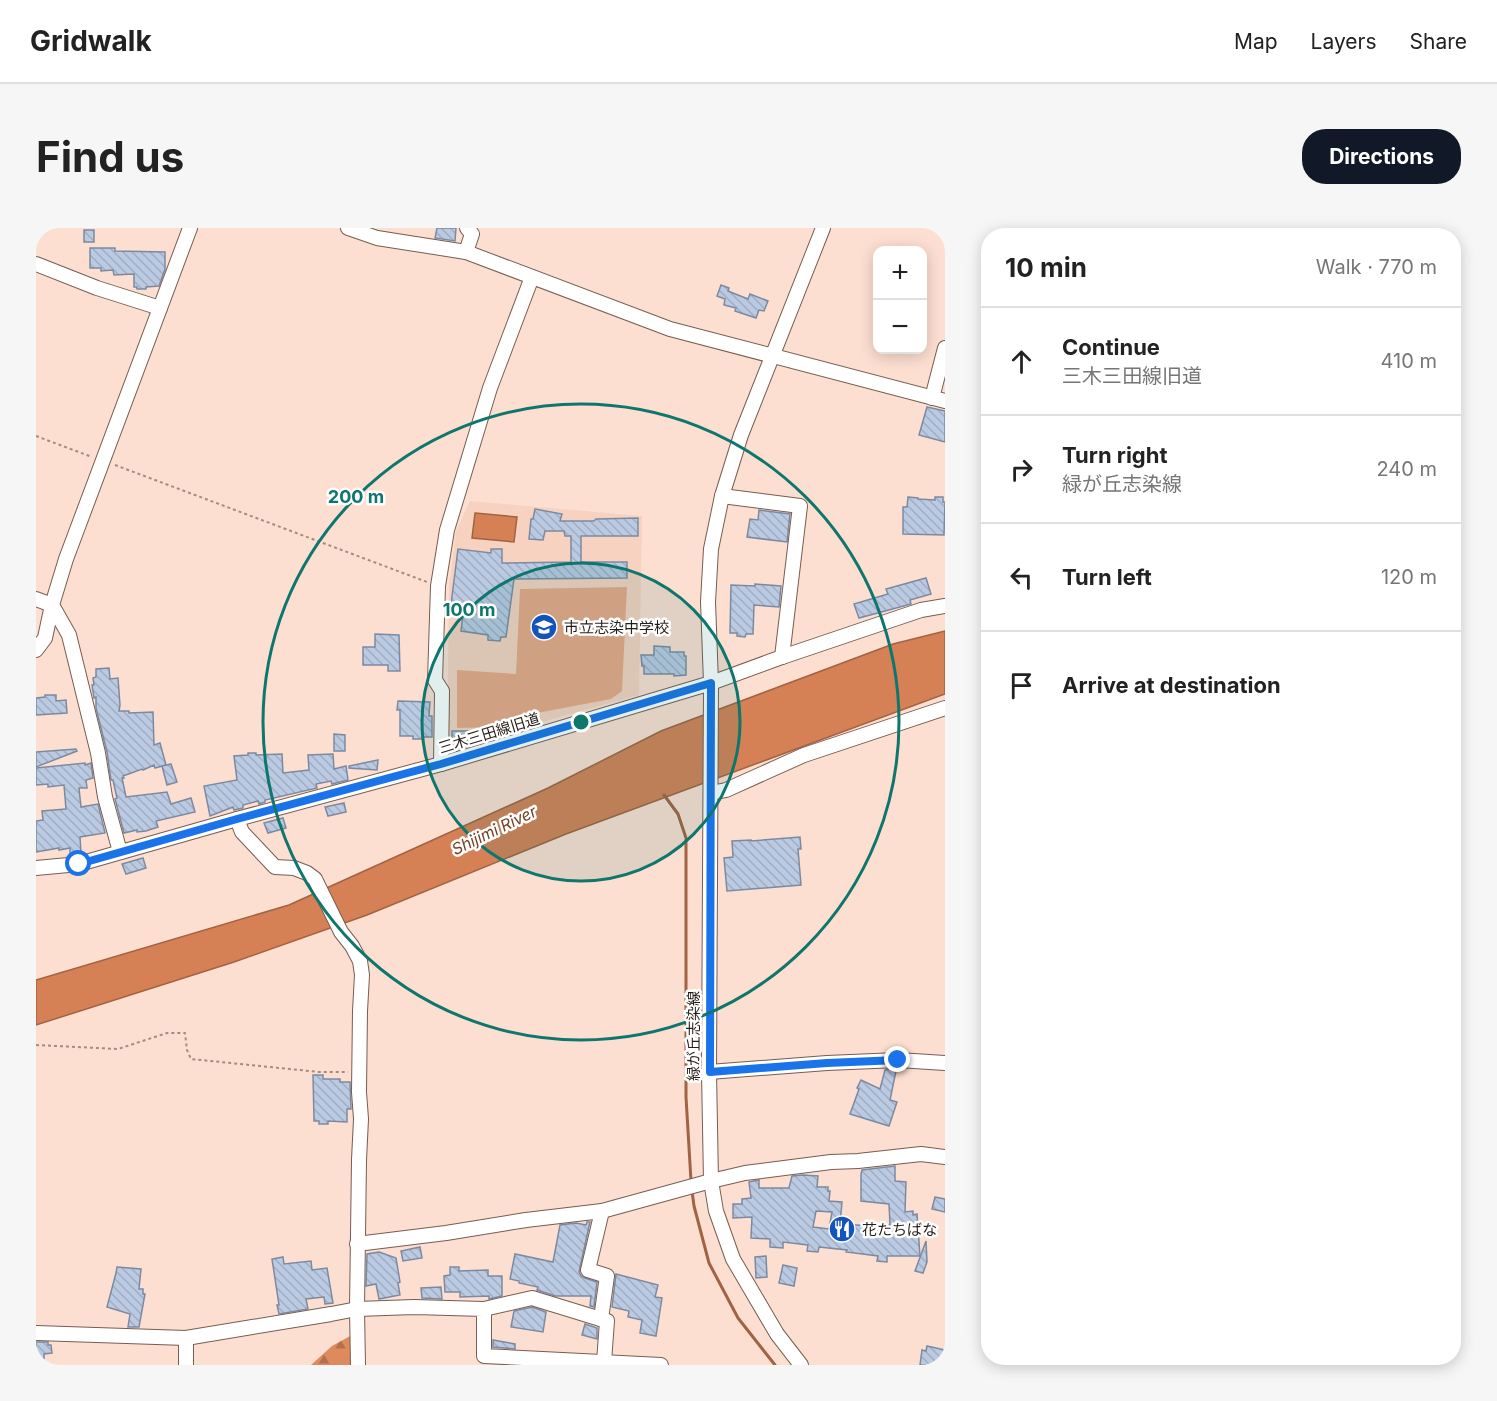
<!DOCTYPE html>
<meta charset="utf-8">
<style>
body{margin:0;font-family:Inter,"Noto Sans JP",sans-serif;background:#f6f6f6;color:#222}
.controls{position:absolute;right:18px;top:18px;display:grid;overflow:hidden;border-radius:12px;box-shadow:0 3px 15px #0003}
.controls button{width:54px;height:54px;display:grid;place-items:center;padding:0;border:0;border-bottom:2px solid #e0e0e0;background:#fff;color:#222;font:30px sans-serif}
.stop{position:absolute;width:18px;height:18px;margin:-14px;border:4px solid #1a73e8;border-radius:50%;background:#fff}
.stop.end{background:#1a73e8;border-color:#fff;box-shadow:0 2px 6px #0008}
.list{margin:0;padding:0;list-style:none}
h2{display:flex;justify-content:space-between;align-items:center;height:78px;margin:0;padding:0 24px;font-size:26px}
h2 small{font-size:20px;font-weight:400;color:#767676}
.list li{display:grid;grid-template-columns:39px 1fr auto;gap:18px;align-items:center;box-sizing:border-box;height:108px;padding:0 24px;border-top:2px solid #e0e0e0}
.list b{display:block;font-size:22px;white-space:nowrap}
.list p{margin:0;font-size:20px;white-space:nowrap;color:#767676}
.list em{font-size:20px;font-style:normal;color:#767676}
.icon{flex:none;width:33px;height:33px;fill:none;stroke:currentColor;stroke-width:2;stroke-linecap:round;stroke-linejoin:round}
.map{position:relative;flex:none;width:909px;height:1137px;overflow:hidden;border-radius:24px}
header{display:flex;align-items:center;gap:36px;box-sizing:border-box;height:84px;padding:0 30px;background:#fff;border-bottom:2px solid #e0e0e0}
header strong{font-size:28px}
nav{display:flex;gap:33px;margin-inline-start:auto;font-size:21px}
.intro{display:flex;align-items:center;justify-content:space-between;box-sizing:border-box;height:144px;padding:0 36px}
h1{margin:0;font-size:42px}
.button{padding:15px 27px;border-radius:24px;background:#111827;color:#fff;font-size:21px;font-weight:700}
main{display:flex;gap:36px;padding:0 36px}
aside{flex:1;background:#fff;border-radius:24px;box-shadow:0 3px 15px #0003}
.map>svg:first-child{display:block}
</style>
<header>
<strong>Gridwalk</strong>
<nav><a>Map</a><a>Layers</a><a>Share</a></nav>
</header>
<div class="intro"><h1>Find us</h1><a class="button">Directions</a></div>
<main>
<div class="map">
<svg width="909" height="1137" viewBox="0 0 909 1137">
<defs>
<pattern id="forest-firs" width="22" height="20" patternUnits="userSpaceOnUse" patternTransform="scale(1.5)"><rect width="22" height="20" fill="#de8a5d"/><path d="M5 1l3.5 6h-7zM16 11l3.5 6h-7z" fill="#b4704c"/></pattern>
<pattern id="building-back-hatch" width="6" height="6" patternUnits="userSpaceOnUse" patternTransform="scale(1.5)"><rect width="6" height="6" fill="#bbcae3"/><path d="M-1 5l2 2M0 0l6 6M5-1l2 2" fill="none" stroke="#a1adc2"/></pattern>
</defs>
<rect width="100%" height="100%" fill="#fddfd1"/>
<path fill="#f7d2c1" d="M434,273L606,288L603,467L411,520L413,357L420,303Z"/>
<path fill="url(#forest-firs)" d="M316,1107L317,1137H275L296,1118Z"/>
<path fill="#eaa886" d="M591,359L586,463L575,471L470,491L461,499L421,500V442L480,446L484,361Z"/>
<g fill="#d58155" stroke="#a16343" stroke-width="1.5">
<path d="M439,285L481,289L478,314L436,310Z"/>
<path d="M909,403V466L530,606L331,687L198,734L0,797V752L253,677L512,560L625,503L857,416Z"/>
</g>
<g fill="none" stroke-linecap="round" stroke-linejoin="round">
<g stroke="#a16343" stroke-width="3">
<path d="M628,567L642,586L650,610V869L655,953"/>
<path d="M656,963L658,978L673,1035L702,1090L739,1137"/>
</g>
</g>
<g fill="url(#building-back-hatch)" stroke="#7c8aa1" stroke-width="1.5" fill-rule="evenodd">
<path d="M401,0H420L419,13L399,10Z"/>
<rect x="48" y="2" width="10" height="12"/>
<path d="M54,20H79V23L129,24V41L123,58L110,59V61H101V59H98V46L78,47L77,42L65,43V40H54Z"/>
<path d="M685,57L693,60L692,63L712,71L714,66L732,73L728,83L723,82L720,90L699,83L700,80L688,77L689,71L681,68Z"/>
<path d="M891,179L909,183V214L883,207Z"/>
<path d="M872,269L882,270V271L899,272V269H907V274H909L908,307L867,306V279H871Z"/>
<path d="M499,281L526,286L524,293H558L560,291L602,290V308H545V334H591V350L478,351L470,409H465L464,413L452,412V407L425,403L427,386L414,384L422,321L455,325V321H466V335L535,334V308H529L528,303H509L507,312L493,311L495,291H497Z"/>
<path d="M723,282L754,286L751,314L711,309L714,291L722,292Z"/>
<path d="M890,350L895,366L874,372L875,376L823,390L818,376L852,366L850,361Z"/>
<path d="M719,356L745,358L743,379L718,377L717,406H710L709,409L701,408V405H694L695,357L719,358Z"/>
<path d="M339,406L363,407L364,443H352V437H327V419H339Z"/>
<path d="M618,418L634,419V424H648V428H650V447L638,448V446H608V438H606L605,427H618Z"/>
<path d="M73,440L74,451L82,450L84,477L83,483H93V485L117,484L118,517L124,515L130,537L119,540L118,537L107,542L106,541L87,548L88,550H86L90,569L131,564L135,576L155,570L159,584L120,593L122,599L110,603L101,604V602L88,605L79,571L81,570L77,552H75L71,524L60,480V469L58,470L56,457H58L57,450L60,449V441Z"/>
<path d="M9,467H20V473L30,472L31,485L0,487V470L9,469Z"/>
<path d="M362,473L394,474L393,488H396V509H386V511H377V508H364V482H361Z"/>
<rect x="416" y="503" width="16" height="11"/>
<path d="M298,506L309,507V523H298Z"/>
<path d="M40,521L41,523L0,539V524Z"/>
<path d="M212,525H220V527L246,526L247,545L273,542L272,527L297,526L298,541L310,538L312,552L296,556L295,553L280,556L281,560L229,572V574L223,576L222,573L207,577V580L198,582L197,579L174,588L168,558L201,552L198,528L212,527Z"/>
<path d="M342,532L341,542L313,540V538Z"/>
<path d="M49,535V537L55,535L57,550L50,552L51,560H43L45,579L62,576L69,605L44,609L45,625L34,627V620L23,622V620L0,624V593L7,592L6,583L30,581L28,557L12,559V556L0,557V540Z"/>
<path d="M135,536L141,554L131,557L126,538Z"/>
<path d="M308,575L310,584L292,588L289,579Z"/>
<path d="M247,590L250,600L232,605L228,595Z"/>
<path d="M764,609L765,621H762L765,657L691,663L688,630L697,629L696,613L715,612V613Z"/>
<path d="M107,630L110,640L90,646L86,636Z"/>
<path d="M853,841L860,843L854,872L861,874L853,898L814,886L823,861L821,860L825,852L844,861L849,842Z"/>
<path d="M277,847H287V851H304V854H314L315,881H311V894L292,893V896H283V893H278Z"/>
<path d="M859,938V953L870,954L869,984L877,983V987L881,986L884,1028H851V1034L841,1033L842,1028L810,1024L811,1022L783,1019L782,1024L771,1023L772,1017L747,1014V1020L734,1019V1011L715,1010L716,989L697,990V976H706V971L715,970L713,954L723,952V960H753L756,948L767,947L782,948L781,959H792V963H794L793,973L806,974L804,996L852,999L851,997H854L853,976L825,973V946L826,942ZM780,983L796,984L793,1001L777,999Z"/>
<path d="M899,969L909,971V984L896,981Z"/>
<path d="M551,994H554L543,1044L545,1048L549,1050L561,1054L558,1079L554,1078L555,1068H519L501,1062L502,1059L483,1055V1053L474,1051L479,1026L517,1034L524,997L540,995L550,997Z"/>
<path d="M890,1013L891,1034L887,1045L879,1043Z"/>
<path d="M384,1019L386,1030L367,1033L365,1023Z"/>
<path d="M343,1024L360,1030L364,1054L362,1055L364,1067L343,1071L340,1056L330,1058L331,1026Z"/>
<path d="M730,1028L731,1049L720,1050L719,1029Z"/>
<path d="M247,1029L248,1036L275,1033L276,1042L291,1040L297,1075L289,1076L288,1069L270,1071L272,1081L243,1086L241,1077H243L236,1031Z"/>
<path d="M747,1037L761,1040L758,1058L743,1055Z"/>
<path d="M81,1039L105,1041L103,1061H107V1066H109L103,1099H92L94,1086L71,1079L80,1045Z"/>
<path d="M414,1039H423V1043L452,1042V1048H466V1068L453,1071V1068L424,1069V1064H409L408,1048L414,1047Z"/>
<path d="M580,1046L622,1057L619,1069L626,1070L620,1108L604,1105L606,1092L592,1089L593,1083L576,1079Z"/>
<path d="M405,1059L406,1071L386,1070L385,1060Z"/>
<path d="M496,1079L510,1084L507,1104L475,1099L478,1083Z"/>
<path d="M549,1096L561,1100V1111L546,1107Z"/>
<path d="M457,1112L479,1116V1121L457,1119Z"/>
<path d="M0,1114H12V1117H15L16,1125L8,1126V1137H0Z"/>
<path d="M891,1118L909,1122V1137H884L886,1122L890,1123Z"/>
</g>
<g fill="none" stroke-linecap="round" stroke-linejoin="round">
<defs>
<g id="minor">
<path d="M312,0L341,10L430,24L634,101L909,173"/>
<path d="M430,24L436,6L431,0"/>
<path d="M0,36L61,60L124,80"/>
<path d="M896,170L909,120"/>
<path d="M686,268L764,278L746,429"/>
<path d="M0,371L16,377L33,407L62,525L69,569L84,624"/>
<path d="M0,422L9,410L16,377L30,331L154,0"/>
<path d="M405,536L406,463L399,452L402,358L411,302L454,160L496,49"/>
<path d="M675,565L690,562L768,527L909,480"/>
<path d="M201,591L206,604L239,639L258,640L271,645L279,651L305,704L316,718L324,733L326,747L324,783L323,864L325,891L323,932L321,1081L322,1137"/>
<path d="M0,640L43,636L201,591L405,536L675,455L746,429L885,382L909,378"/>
<path d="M673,844L791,835L862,832L909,835"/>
<path d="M321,1016L410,1005L490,992L566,983L675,953L709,945L795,934L822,933L885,926L909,929"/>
<path d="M448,1081L496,1070L571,1093L568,1134"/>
<path d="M565,1091L571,1048L552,1042L566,983"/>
<path d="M0,1105L150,1110L295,1086L321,1081L378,1079L448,1081V1128L625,1137"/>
<path d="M150,1137V1110"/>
<path d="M765,1137L741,1106L697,1031L680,983L675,953L673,844L675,455L672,374L675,321L686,268L705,207L787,0"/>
</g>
</defs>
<use href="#minor" stroke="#765d51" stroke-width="16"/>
<g stroke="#a18c82" stroke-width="2" stroke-dasharray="3 3" stroke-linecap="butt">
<path d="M0,208L56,229"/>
<path d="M79,237L391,354"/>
<path d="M0,817L82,821L131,805H149L151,822L155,831L283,844H312"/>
</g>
<use href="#minor" stroke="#fff" stroke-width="14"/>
</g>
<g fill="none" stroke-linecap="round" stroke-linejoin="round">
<path stroke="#1a73e8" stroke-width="8" d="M43,636L201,591L405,536L675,455L674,844L791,835L862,832"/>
</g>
<circle cx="545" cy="494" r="159" fill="#0f766e" fill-opacity=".12"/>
<g fill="none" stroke="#0f766e" stroke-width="3">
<circle cx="545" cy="494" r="159"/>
<circle cx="545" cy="494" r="318"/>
</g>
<defs>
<symbol id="school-disc" viewBox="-11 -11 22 22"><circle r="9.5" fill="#1253be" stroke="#fff"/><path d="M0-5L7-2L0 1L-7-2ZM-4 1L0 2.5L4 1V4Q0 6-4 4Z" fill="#fff"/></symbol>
<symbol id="restaurant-disc" viewBox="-11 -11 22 22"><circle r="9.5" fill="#1253be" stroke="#fff"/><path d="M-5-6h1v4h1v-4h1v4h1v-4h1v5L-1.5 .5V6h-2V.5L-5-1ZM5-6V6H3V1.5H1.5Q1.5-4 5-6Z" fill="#fff"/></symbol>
</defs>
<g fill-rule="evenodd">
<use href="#school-disc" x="493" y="384" width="30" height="30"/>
<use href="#restaurant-disc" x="791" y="986" width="30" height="30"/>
</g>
<g text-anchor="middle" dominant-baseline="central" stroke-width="5" stroke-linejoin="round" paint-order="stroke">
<g font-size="15" fill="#271d18" stroke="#fff" text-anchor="start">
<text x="528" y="399">市立志染中学校</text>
<text x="826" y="1001">花たちばな</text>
</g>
<g font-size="15" fill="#271d18" stroke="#fff">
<text transform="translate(453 505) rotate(-17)">三木三田線旧道</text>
<text transform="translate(657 808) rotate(-90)">緑が丘志染線</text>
</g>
<g font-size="16" font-style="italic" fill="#763e1f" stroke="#fff">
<text transform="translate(458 602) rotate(-26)">Shijimi River</text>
</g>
</g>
<circle cx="545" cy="494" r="9" fill="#0f766e" stroke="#fff" stroke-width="3"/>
<g font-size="18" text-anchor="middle" font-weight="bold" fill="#0f766e" stroke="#fff" stroke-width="5" stroke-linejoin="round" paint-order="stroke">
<text x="320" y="275">200 m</text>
<text x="433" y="388">100 m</text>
</g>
</svg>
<div class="controls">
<button>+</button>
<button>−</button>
</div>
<div class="stop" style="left:43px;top:636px"></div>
<div class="stop end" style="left:862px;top:832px"></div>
</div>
<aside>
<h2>10 min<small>Walk · 770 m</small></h2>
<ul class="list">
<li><svg class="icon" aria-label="ahead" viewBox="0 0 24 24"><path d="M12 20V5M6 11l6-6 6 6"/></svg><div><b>Continue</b><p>三木三田線旧道</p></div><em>410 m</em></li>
<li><svg class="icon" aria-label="right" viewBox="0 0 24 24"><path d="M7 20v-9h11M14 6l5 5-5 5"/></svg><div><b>Turn right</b><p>緑が丘志染線</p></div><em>240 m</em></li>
<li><svg class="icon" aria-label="left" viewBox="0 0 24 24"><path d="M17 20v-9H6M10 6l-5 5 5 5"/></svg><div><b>Turn left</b></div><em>120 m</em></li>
<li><svg class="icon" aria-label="arrive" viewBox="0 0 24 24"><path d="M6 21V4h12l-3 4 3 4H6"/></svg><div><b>Arrive at destination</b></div></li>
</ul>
</aside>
</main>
